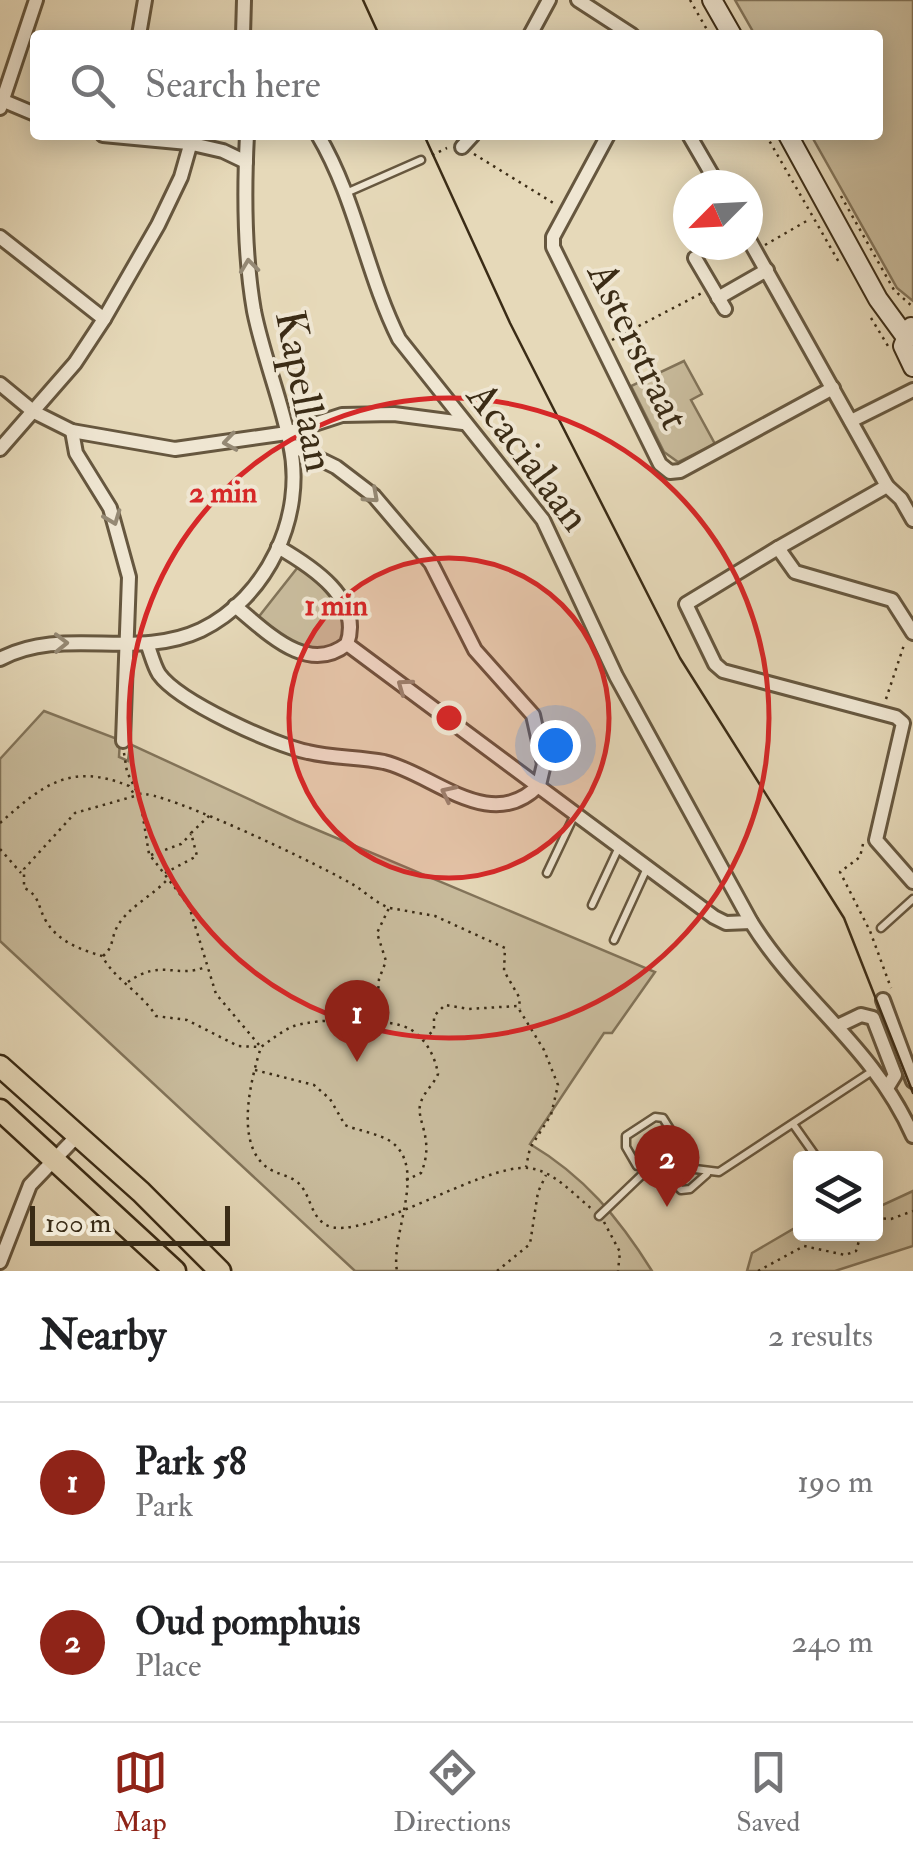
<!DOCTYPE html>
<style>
body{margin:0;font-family:"IM FELL Double Pica",serif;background:#f2f2f2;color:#202124}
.controls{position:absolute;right:30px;bottom:30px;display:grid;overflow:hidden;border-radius:10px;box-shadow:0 5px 25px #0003}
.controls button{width:90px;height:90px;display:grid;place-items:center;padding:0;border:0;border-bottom:2px solid #e0e0e0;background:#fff;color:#202124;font:50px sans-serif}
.compass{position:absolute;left:673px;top:170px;width:90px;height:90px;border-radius:50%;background:#fff;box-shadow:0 5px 25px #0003;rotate:246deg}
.scale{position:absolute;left:30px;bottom:25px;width:200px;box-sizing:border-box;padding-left:10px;border:5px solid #3b2c16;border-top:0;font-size:28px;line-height:35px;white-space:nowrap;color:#3b2c16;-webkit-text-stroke:8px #efe6d2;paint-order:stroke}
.you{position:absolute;left:555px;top:745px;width:35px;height:35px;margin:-25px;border:8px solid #fff;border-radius:50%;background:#1a73e8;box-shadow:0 0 0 15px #1a73e833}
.badge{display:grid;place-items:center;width:65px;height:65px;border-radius:50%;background:#8f2418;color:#fff;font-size:32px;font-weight:700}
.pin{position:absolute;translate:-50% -82px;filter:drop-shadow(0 2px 5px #0008)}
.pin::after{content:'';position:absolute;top:52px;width:35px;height:30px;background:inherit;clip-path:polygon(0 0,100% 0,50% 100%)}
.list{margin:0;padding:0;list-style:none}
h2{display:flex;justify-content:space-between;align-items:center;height:130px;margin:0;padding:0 40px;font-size:42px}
h2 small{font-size:32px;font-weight:400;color:#757577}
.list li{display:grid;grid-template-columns:65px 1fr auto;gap:30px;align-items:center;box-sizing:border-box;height:160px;padding:0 40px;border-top:2px solid #e0e0e0}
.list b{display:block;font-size:38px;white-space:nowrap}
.list p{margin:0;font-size:32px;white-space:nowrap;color:#757577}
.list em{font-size:32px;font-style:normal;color:#757577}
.icon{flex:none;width:55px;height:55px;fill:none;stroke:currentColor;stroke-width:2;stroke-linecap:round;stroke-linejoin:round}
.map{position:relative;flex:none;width:913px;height:1271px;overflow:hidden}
.search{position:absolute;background:#fff;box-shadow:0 5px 25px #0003;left:30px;right:30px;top:30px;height:110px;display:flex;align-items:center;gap:25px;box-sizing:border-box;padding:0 35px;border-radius:10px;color:#757577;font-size:38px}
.sheet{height:450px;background:#fff}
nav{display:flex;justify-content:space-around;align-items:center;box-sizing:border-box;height:140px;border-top:2px solid #e0e0e0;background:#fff;font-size:28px;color:#757577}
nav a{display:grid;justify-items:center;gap:5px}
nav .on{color:#8f2418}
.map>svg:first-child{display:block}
</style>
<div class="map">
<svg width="913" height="1271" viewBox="0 0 913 1271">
<rect width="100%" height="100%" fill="#e6d9b9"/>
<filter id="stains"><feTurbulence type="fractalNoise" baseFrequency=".002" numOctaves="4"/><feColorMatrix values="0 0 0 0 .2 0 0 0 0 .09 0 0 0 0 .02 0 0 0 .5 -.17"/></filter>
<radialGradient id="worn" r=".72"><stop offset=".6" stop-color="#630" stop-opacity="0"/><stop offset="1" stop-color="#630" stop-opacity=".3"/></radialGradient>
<g fill="#c9bc9d" stroke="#82745a" stroke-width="2.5">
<path d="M735,0H913V301L897,288L811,135H878V35H755Z"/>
<path d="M684,361L702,394L691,400L715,444L678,462L664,452L631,386Z"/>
<path d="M298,567C325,588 342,600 346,635L332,649L300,648L257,619Z"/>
<path d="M44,711L120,740L119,757L128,761L130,744L296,821L655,972L612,1033H604L530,1144C584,1176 619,1218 652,1271H355L0,941V759Z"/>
<path d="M913,1191V1246L835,1271H747L752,1253L800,1225V1234H876V1208Z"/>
</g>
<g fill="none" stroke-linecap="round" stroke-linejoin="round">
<defs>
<g id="lane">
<path d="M346,193L421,160"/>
<path d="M547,873L575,814"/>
<path d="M592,905L619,847"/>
<path d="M881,928L913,899"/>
<path d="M614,940L647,868"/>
<path d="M793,1124L817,1158"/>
<path d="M707,1174L690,1189L681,1190L658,1167L637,1166L626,1147V1136L655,1117L663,1118L695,1169L719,1172L874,1070"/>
<path d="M599,1216L647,1170"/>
</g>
<g id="street">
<path d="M578,0L632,35"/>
<path d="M139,35L145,0"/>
<path d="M243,35L244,0"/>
<path d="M530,35L549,0"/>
<path d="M4,101L35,114"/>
<path d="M0,108L36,0"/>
<path d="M103,135L188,143L223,151L246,162"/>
<path d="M318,135C356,199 366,273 399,339L543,520L616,676L751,922C800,1001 873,1046 913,1136"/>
<path d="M608,135L553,237V247L660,464L670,472L680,471L833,388"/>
<path d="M689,135L718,185"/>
<path d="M462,147L473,135"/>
<path d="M0,237L104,319"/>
<path d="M748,238L887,486"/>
<path d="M695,258L725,309"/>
<path d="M718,298L767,270"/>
<path d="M0,384L34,412L72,431L175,449L287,433L342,415L394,414L463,423"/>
<path d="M851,421L913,390"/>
<path d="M72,431L76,453L110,508L129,577L123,741"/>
<path d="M291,445L336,467L374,496L431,563L475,650L533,715L544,764L539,785"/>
<path d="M0,449L75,363L104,319L158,225L181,177L193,135"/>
<path d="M778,548L887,486L901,499L913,520"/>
<path d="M235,606C266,631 307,676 347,644C363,599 311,566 278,547"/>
<path d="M913,633L892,600L795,572L778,548L686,604L715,664L723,671L896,717L903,723L876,840L913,882"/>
<path d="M347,644L714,917L726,923L751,922"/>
<path d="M148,646C151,654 154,666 159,674C179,702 274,745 308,752C333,758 359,757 384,762C432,773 491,835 539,785"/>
<path d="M0,659C64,625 135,661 201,630C267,598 306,516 290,444C281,399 263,356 254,311C244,253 244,193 247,135"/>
<path d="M883,1000L913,1081"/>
<path d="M840,1025L861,1015L873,1018L895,1075L887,1088"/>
<path d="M0,1262L30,1185L76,1137"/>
</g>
<g id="secondary">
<path d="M712,0L732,35"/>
<path d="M788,135L878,299L905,336"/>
<path d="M911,327L903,346L913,367"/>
</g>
<g id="primary">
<path d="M0,1066L141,1192L220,1271"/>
<path d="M0,1110L175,1271"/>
</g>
</defs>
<use href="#lane" stroke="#66573f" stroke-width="11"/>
<use href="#street" stroke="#66573f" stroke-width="18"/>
<use href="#secondary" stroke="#3b2c16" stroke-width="22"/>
<use href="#primary" stroke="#3b2c16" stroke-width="25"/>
<g stroke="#3b2c16" stroke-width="2.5" stroke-dasharray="2.5 5" stroke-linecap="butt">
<path d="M690,0L710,35"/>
<path d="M766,135L840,264"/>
<path d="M474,154L555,204"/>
<path d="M432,155L447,148"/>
<path d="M841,196L894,290L913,307"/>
<path d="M765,245L810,219"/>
<path d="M871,318L888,346"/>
<path d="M612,340L702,293"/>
<path d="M886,699L904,645"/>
<path d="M124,753L127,772L137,792"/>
<path d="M139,794C162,789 329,869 357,887C367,894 377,903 389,908L377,933L386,961L379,979L376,1022"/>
<path d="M140,799L149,854L189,906L216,994L260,1046"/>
<path d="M140,800L135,796L75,813L24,869V888C40,895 38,908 46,921C58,942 82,950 102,956C116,981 141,992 156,1016L187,1020L238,1046L260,1047"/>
<path d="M0,823C43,785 70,762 129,786L135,796"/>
<path d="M863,844L860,857L840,872L870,931L891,988"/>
<path d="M0,849L21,873"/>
<path d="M151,855L181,844L191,834"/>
<path d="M165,873L197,856L191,833L210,815"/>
<path d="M390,908L435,916L505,948L504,971L519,997L520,1009"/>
<path d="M103,956C114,947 111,938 117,927C127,908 152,896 167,880"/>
<path d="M128,982C161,958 177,979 205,967"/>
<path d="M424,1039L434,1030V1016L445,1005L469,1009L517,1006L544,1050L558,1085L551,1115L530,1148L526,1167"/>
<path d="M255,1070L314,1085L330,1099L345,1125C359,1131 377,1133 390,1141C429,1167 390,1234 397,1271"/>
<path d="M406,1180L421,1173C436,1138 414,1119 421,1102C424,1092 434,1084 438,1074C435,1056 426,1039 410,1029C388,1017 318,1018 294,1026C282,1031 272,1039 261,1047C251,1079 236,1138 263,1164C273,1174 286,1174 296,1181C311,1192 309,1215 326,1225C363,1244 482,1163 529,1168C554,1171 573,1194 592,1209"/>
<path d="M876,1218L891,1219L913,1211"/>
<path d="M604,1222L620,1252L618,1271"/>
<path d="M497,1271L530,1244L538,1192L546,1175"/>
<path d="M758,1271L804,1246L845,1255L856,1251L861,1234"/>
</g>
<use href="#lane" stroke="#efe6d2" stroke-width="6"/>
<use href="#street" stroke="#efe6d2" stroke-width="12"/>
<use href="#secondary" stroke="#efe6d2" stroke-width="18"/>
<use href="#primary" stroke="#e6d9b9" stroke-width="20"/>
<g stroke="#3b2c16" stroke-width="2.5">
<path d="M363,0L379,35"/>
<path d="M424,135L510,323L680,658L844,918L913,1093"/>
</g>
</g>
<defs><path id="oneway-chevron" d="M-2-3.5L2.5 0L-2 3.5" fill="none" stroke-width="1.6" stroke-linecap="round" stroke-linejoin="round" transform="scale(2.5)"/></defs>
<g stroke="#958974">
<use href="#oneway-chevron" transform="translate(249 266) rotate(-97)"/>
<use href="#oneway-chevron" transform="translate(230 442) rotate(171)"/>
<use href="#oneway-chevron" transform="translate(372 496) rotate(42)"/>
<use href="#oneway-chevron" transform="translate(113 518) rotate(69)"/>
<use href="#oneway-chevron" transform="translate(61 643) rotate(-1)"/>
<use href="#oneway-chevron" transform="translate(404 686) rotate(-144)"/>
<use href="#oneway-chevron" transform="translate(448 793) rotate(-154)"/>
</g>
<circle cx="449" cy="718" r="160" fill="#d62828" fill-opacity=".12"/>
<g fill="none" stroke="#d62828" stroke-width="5">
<circle cx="449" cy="718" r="160"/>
<circle cx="449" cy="718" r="320"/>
</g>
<g text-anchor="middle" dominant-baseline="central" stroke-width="8" stroke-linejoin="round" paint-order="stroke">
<g font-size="42" fill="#3b2c16" stroke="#efe6d2">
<text transform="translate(638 346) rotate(64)">Asterstraat</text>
<text transform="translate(304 391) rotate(79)">Kapellaan</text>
<text transform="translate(528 457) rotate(53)">Acacialaan</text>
</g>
</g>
<circle cx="449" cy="718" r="15" fill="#d62828" stroke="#efe6d2" stroke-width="5"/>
<g font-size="30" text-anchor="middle" font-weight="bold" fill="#d62828" stroke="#efe6d2" stroke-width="8" stroke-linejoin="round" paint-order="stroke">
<text x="223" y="502">2 min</text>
<text x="336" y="615">1 min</text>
</g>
<rect width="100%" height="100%" filter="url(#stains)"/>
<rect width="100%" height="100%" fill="url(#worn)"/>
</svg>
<div class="controls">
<button><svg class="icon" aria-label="layers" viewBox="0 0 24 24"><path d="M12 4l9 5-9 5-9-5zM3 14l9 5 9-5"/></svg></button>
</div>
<svg class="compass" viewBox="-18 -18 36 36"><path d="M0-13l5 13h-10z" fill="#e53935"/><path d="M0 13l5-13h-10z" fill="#757577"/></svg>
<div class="scale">100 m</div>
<div class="you"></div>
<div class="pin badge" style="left:357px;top:1062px">1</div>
<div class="pin badge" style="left:667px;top:1207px">2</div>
<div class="search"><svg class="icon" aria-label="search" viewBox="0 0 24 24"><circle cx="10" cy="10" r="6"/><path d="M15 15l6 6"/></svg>Search here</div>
</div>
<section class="sheet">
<h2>Nearby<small>2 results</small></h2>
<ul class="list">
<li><span class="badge">1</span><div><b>Park 58</b><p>Park</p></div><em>190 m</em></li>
<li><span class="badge">2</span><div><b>Oud pomphuis</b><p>Place</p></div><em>240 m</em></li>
</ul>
</section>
<nav>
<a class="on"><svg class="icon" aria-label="map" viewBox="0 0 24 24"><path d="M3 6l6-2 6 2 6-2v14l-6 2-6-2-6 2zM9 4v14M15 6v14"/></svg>Map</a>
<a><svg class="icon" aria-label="directions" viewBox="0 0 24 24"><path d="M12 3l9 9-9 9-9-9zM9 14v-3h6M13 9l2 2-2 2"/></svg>Directions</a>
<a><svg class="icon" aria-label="saved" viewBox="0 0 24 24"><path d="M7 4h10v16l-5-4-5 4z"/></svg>Saved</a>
</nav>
